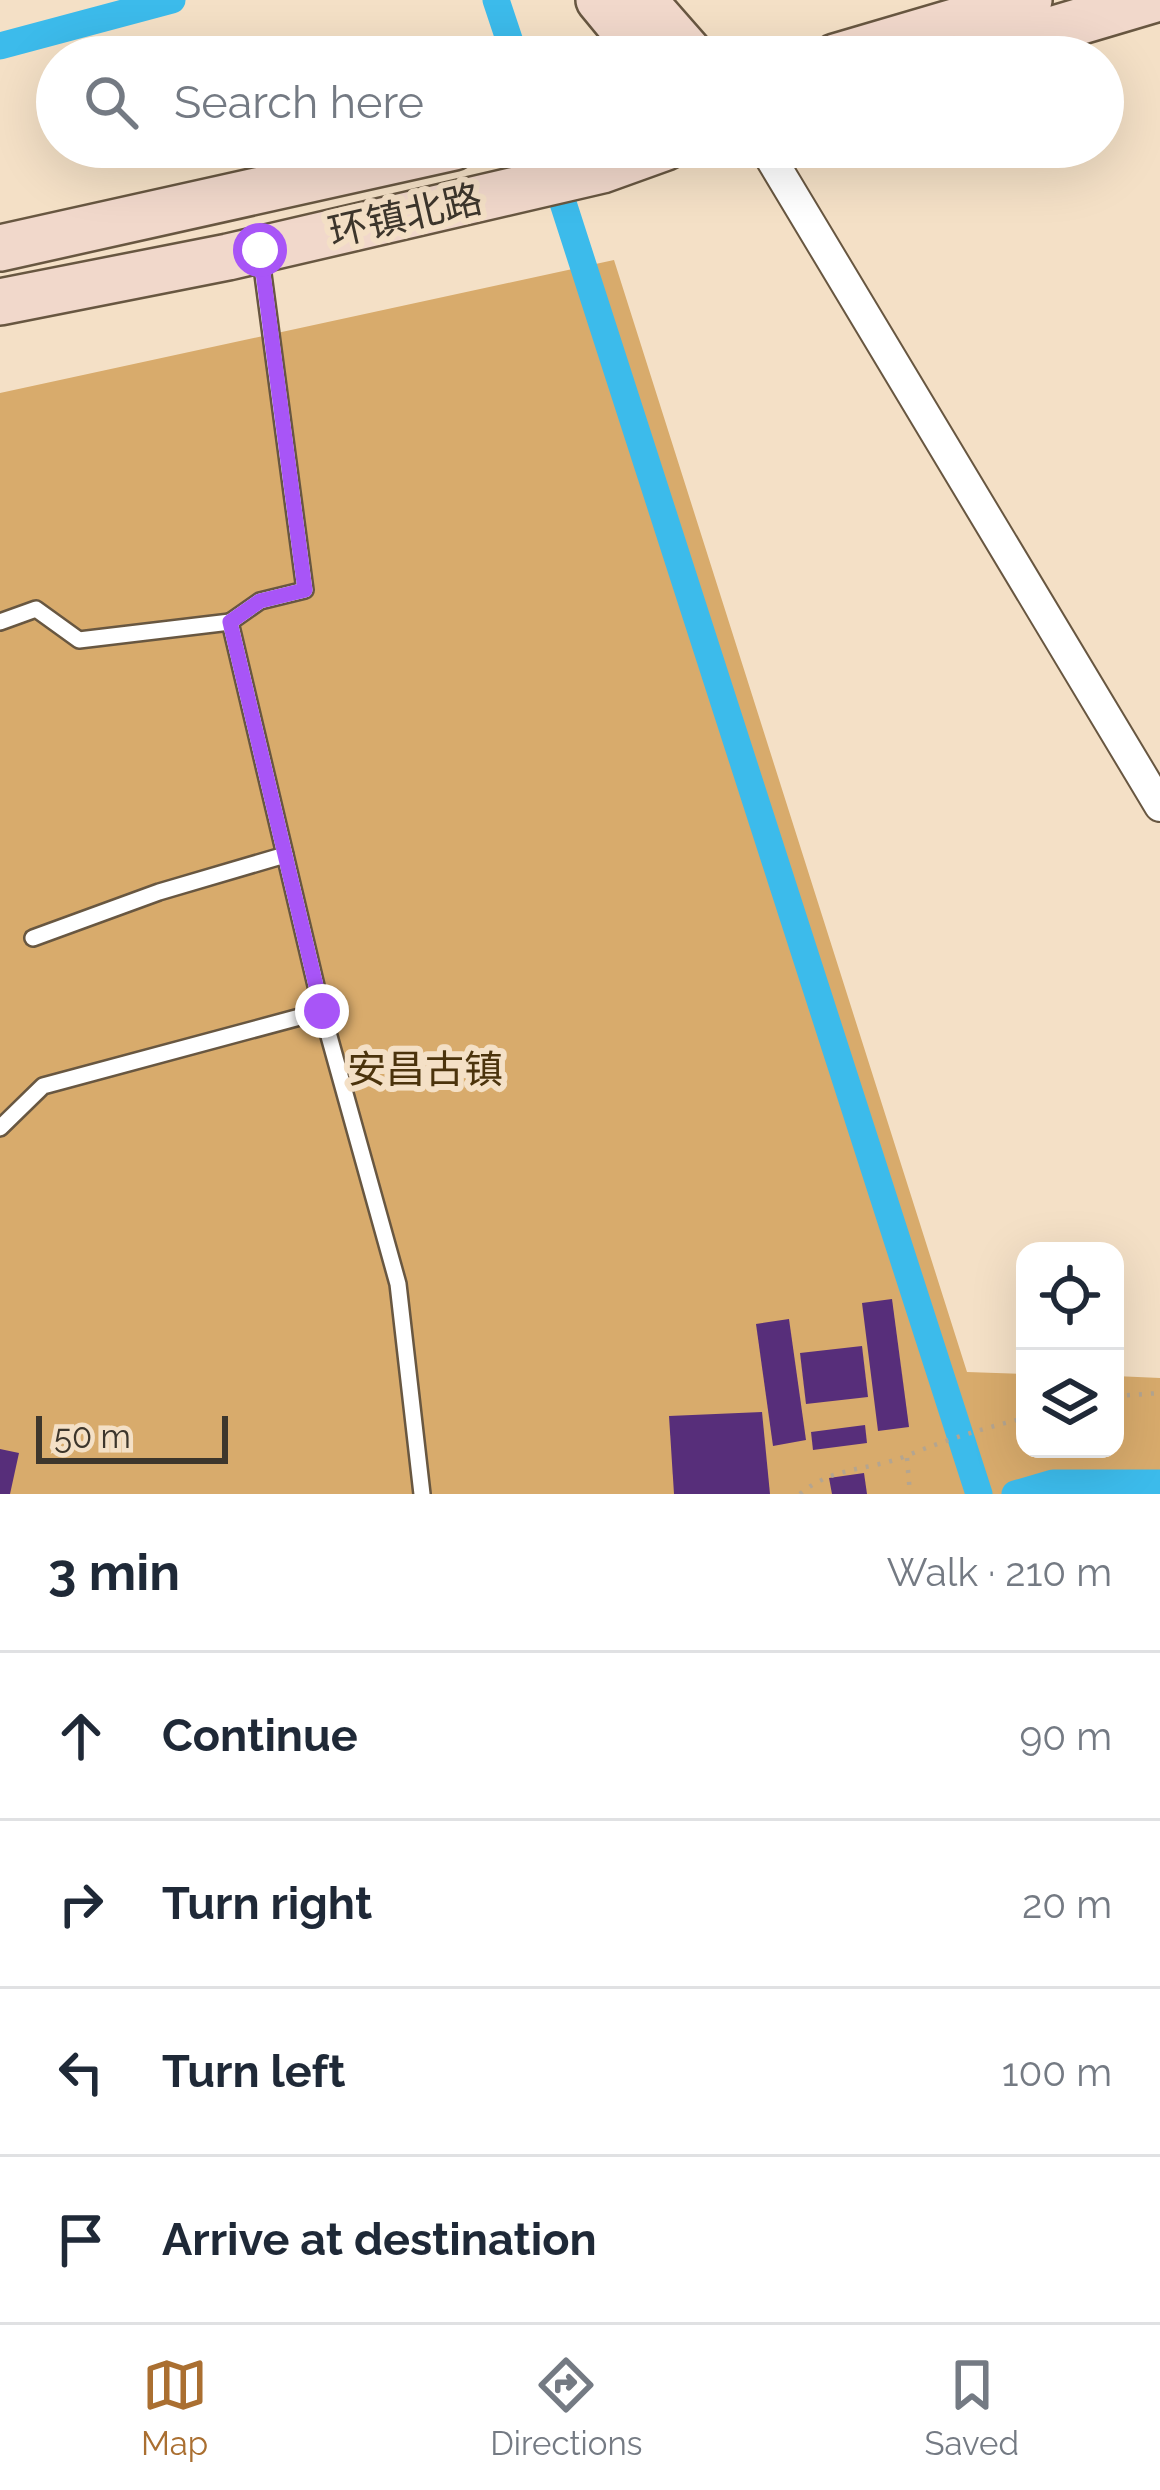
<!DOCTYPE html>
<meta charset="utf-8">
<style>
body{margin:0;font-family:Raleway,"Noto Sans SC",sans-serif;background:#f6f6f7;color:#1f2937}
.controls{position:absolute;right:36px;bottom:36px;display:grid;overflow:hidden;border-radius:24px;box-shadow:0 12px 48px #0002}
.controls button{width:108px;height:108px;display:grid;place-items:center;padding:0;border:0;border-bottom:3px solid #e0e1e3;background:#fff;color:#1f2937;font:60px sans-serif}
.scale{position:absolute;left:36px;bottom:30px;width:192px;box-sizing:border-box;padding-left:12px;border:6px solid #3d362c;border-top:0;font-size:33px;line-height:42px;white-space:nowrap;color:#3d362c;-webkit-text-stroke:9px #f4e0c6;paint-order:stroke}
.stop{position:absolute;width:36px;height:36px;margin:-27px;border:9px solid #a855f7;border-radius:50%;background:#fff}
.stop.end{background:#a855f7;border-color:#fff;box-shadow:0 3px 12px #0008}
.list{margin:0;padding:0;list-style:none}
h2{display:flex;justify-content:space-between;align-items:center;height:156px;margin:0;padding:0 48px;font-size:51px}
h2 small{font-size:39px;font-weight:400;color:#747a83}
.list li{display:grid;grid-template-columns:78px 1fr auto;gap:36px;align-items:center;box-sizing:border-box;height:168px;padding:0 48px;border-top:3px solid #e0e1e3}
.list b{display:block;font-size:45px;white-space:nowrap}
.list em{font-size:39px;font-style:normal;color:#747a83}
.icon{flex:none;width:66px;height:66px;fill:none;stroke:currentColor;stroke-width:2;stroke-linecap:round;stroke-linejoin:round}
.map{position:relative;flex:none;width:1160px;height:1494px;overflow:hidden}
.search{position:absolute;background:#fff;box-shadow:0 12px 48px #0002;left:36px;right:36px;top:36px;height:132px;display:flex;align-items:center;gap:30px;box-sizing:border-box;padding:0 42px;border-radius:66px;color:#747a83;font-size:45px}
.sheet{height:828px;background:#fff}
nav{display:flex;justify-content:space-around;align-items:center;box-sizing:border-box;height:168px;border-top:3px solid #e0e1e3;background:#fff;font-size:33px;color:#747a83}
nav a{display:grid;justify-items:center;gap:6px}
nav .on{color:#aa6f31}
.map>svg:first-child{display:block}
</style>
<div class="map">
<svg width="1160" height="1494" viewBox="0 0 1160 1494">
<rect width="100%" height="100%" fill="#f4e0c6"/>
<path fill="#d8ab6c" d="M614,260L967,1372L1025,1374V1449H1115V1376L1160,1378V1494H0V393Z"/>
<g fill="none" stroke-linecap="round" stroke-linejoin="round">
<g stroke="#3cbbeb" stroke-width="27">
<path d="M496,0L515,57"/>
<path d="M0,46L172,0"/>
<path d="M545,147L979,1494"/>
<path d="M1015,1494L1053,1483H1160"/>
</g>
</g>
<g fill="#572e7a">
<path d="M892,1299L909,1427L878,1431L862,1303Z"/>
<path d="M789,1319L806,1440L773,1446L756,1324Z"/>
<path d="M862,1346L868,1397L806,1404L800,1353Z"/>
<path d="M762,1412L770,1494H674L669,1416Z"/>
<path d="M865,1425L867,1443L813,1450L811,1432Z"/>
<path d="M0,1449L19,1453L10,1494H0Z"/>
<path d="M864,1473L867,1494H832L829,1478Z"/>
</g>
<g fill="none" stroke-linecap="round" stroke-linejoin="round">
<defs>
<g id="lane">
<path d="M260,252L305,590L260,601L230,622L322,1011L398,1284L422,1494"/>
<path d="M0,622L36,609L79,640L230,622"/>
<path d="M33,938L159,892L285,855"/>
<path d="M0,1128L43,1086L322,1011"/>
</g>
<path id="street" d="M764,147L1160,806"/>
<g id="secondary">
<path d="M599,0L646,57"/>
<path d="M643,0L693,57"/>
<path d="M835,57L1029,0"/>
<path d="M960,57L1152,0"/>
<path d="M0,248L454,147"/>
<path d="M0,302L228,257L602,170L666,147"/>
</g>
</defs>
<use href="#lane" stroke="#685741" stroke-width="20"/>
<use href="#street" stroke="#685741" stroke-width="34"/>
<use href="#secondary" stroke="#685741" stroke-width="50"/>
<g stroke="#b4a590" stroke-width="4.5" stroke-dasharray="3 9" stroke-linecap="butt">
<path d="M1115,1396L1160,1393"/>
<path d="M907,1458L910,1494"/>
<path d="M800,1494C833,1466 868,1471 906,1456C945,1440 984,1428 1025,1418"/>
</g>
<use href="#lane" stroke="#fff" stroke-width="15"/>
<use href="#street" stroke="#fff" stroke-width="30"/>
<use href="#secondary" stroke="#f1d8cb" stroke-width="45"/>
</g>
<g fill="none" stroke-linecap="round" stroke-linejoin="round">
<path stroke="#a855f7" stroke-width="15" d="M260,250L305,590L260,601L230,622L322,1011"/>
</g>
<g text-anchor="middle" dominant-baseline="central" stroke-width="12" stroke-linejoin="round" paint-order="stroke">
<g font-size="39" fill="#3d362c" stroke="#f4e0c6">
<text transform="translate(405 215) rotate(-13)">环镇北路</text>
</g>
<g font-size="39" fill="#4b330c" stroke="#f4e0c6">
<text x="425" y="1069">安昌古镇</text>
</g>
</g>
</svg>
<div class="controls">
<button><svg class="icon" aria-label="locate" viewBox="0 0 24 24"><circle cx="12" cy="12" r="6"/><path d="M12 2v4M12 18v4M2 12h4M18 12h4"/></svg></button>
<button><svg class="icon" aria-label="layers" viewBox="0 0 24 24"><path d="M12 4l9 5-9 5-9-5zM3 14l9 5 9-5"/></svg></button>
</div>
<div class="scale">50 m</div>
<div class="stop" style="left:260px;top:250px"></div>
<div class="stop end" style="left:322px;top:1011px"></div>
<div class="search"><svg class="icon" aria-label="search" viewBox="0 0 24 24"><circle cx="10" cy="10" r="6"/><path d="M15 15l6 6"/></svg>Search here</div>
</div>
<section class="sheet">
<h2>3 min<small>Walk · 210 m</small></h2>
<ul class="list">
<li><svg class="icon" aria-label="ahead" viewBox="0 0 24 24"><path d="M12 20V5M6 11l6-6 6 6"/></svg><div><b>Continue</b></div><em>90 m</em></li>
<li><svg class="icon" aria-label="right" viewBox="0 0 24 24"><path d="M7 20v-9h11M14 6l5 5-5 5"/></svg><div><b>Turn right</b></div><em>20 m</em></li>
<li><svg class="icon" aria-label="left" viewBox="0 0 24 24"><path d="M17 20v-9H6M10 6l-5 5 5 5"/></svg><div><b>Turn left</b></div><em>100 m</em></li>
<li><svg class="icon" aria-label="arrive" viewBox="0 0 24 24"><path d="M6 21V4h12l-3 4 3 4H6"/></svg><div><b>Arrive at destination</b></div></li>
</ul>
</section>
<nav>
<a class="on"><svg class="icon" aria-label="map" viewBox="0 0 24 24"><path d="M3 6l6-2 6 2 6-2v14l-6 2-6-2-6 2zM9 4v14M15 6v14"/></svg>Map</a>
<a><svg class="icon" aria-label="directions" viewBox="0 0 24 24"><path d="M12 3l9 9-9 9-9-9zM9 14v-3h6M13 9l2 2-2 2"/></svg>Directions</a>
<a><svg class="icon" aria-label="saved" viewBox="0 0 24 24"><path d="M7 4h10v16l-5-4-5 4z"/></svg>Saved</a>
</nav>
